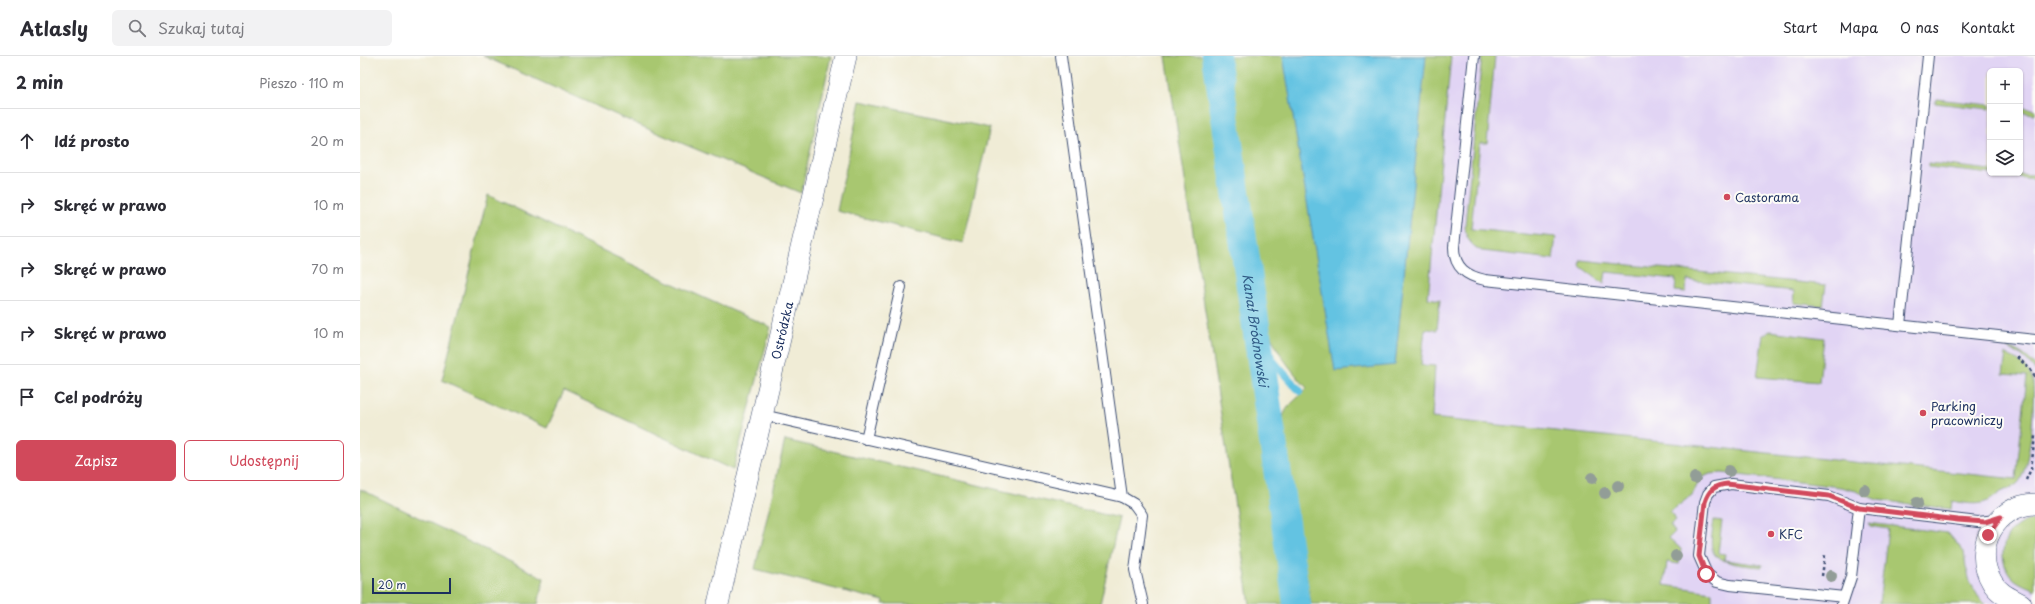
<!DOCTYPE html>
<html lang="pl">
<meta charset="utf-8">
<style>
body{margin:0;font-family:"Playpen Sans",sans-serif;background:#f2f2f3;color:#2b2b33}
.controls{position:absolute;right:12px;top:12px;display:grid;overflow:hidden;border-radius:6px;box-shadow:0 1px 3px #0004}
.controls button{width:36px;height:36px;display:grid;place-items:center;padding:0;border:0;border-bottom:1px solid #e1e1e2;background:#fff;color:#2b2b33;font:20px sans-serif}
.scale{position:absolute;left:12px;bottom:10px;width:79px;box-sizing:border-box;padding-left:4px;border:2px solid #1b2f5e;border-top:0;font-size:11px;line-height:14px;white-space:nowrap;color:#1b2f5e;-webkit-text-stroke:3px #fdfcf7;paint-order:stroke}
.stop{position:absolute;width:12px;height:12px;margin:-9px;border:3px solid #d1495b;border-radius:50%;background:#fff}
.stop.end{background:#d1495b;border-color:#fff;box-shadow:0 1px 4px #0008}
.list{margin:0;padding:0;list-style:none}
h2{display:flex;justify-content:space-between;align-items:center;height:52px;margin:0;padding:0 16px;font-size:17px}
h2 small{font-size:13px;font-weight:400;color:#7c7c81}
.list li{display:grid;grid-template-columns:26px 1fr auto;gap:12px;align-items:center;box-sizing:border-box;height:64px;padding:0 16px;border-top:1px solid #e1e1e2}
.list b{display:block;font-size:15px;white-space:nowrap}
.list em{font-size:13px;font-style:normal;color:#7c7c81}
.actions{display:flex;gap:8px;padding:12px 16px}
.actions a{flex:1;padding:9px 0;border:1px solid #d1495b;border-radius:6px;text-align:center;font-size:14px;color:#d1495b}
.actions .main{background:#d1495b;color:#fff}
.icon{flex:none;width:22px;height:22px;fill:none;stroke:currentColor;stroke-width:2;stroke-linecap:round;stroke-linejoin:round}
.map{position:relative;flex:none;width:1675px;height:548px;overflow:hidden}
header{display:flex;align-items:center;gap:24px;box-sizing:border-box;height:56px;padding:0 20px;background:#fff;border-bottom:1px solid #e1e1e2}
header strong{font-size:19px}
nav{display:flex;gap:22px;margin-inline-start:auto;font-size:14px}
.search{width:280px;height:36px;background:#f2f2f3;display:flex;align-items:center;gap:10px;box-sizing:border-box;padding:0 14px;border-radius:6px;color:#7c7c81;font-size:15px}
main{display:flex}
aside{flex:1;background:#fff}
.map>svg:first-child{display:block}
</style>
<header>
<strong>Atlasly</strong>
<div class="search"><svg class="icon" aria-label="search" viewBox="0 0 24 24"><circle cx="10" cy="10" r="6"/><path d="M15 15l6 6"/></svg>Szukaj tutaj</div>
<nav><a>Start</a><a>Mapa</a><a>O nas</a><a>Kontakt</a></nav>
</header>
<main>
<aside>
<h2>2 min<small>Pieszo · 110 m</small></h2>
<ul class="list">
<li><svg class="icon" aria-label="ahead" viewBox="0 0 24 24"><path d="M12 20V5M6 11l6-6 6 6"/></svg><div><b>Idź prosto</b></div><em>20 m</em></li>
<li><svg class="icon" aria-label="right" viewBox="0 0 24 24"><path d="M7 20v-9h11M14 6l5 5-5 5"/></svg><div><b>Skręć w prawo</b></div><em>10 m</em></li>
<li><svg class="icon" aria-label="right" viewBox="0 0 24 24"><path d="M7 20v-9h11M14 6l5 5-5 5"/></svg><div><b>Skręć w prawo</b></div><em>70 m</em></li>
<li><svg class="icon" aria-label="right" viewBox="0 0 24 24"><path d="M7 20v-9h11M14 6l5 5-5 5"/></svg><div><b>Skręć w prawo</b></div><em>10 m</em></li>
<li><svg class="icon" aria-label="arrive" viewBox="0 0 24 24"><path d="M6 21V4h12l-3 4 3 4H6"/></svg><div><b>Cel podróży</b></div></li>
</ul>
<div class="actions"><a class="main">Zapisz</a><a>Udostępnij</a></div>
</aside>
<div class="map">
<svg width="1675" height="548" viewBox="0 0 1675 548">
<rect width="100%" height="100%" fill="#fdfcf7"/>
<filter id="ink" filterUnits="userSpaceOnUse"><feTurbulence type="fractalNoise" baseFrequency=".025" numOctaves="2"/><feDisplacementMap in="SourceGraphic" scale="8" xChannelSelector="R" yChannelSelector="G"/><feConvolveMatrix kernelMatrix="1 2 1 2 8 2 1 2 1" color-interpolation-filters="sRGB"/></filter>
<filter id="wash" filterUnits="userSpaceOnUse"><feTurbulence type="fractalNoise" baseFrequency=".012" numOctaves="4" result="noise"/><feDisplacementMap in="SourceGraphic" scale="16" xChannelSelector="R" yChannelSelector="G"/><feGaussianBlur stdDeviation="0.9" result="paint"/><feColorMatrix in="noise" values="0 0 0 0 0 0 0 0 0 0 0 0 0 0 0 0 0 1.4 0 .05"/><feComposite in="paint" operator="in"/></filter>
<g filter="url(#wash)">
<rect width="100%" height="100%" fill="#f0ecd6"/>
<path fill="#e1d4f4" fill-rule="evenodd" d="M895,0H1675V548H982ZM1630,15H1660V117H1630Z"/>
<g fill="#a8c76f" stroke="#627b66">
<path d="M123,0H471L441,137L295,76Z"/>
<path d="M806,0H847L924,548H890Z"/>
<path d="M869,0H1091L1068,242L1080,244L1077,274L1065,273L1061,309L1075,310L1072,362L1656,423L1667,320L1643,318L1646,298C1658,304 1669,312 1673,325C1675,344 1671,415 1657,428C1653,432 1646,433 1641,436C1636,439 1633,443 1628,445C1617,450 1604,447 1592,445L1591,453L1517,444L1496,435L1480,431L1362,417L1350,418L1341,422L1332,439L1310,456L1316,464L1310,469L1315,476L1309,482L1321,493L1319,508L1307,506L1304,529L1352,536V548H951L922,372C921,350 935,347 947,332C929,312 916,295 907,270Z"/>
<path d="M1122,0H1135L1127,87H1120L1111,173L1196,181L1193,203L1122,195C1111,190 1105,182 1105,169Z"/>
<path d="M1576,43L1630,49V53L1575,47Z"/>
<path d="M500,45L630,72L603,187L477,155Z"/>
<path d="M1660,52L1675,53V58L1660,56Z"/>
<path d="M1569,107L1630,114V117L1675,119V123L1569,111Z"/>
<path d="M128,139C222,184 315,231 411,271L373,414L204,335L187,372L82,324Z"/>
<path d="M1221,204L1466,229L1463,250L1433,247L1434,235L1327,224L1326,236L1315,235L1316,223L1246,216L1244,228L1220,210Z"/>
<path d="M1410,275L1464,282L1459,326L1397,321L1403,279Z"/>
<path d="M1637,289C1652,291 1665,297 1675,310V315C1666,301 1653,293 1637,289Z"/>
<path d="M425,384L759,462L740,548H523L524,545L395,513Z"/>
<path d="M0,433L184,522L178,548H0Z"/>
<path d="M1354,464L1362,465L1358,497L1365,498L1364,504L1403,509L1402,511C1390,510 1354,508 1352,493C1350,484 1353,473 1354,464Z"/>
<path d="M1675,464V534C1667,530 1657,527 1651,520C1633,498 1647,465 1675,464Z"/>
<path d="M1508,467L1588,477L1604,496L1606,511L1610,526L1618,540L1625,548H1519L1528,473L1510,470Z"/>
</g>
<path fill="#64c3e2" stroke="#4079a0" d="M923,0H1066L1035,309L975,315Z"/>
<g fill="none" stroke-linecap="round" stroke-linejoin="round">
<path stroke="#64c3e2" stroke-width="8" d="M896,275C905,300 923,316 940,335"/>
<path stroke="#64c3e2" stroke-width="28" id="s1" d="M856,0L937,548"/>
</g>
</g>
<g filter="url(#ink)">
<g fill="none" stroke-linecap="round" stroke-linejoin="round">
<defs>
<g id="lane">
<path d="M701,0L762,441L774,448L782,459L775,514L783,548"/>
<path d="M1114,0L1094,191C1094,212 1107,220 1125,224L1675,284"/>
<path d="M1540,269L1568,0"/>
<path d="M403,359L762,441"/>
<path d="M506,383L541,231"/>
<path d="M1484,541L1370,529L1357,526L1347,518L1339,500L1345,446L1348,438L1354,431L1371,428L1469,440L1499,452L1618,466L1636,464"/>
<path d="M1482,548L1491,521L1499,452"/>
</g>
<g id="street">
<path id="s2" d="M358,548L486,0"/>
<path d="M1661,548C1650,542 1638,537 1632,526C1611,492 1636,449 1675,448"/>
</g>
</defs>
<use href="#lane" stroke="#3b4b70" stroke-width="12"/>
<use href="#street" stroke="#3b4b70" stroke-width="22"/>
<g stroke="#3b4b70" stroke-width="2.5" stroke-dasharray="3 3" stroke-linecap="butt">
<path d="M1657,301L1670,313L1675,321"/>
<path d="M1666,424L1671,413L1675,380"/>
<path d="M1462,520L1465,499"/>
</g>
<use href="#lane" stroke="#fff" stroke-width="10"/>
<use href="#street" stroke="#fff" stroke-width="21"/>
</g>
<g fill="#929d97">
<circle cx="1369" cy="415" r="6"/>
<circle cx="1232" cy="422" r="6"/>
<circle cx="1335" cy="422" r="6"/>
<circle cx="1258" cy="430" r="6"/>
<circle cx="1505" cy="434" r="6"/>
<circle cx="1245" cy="437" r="6"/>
<circle cx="1557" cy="447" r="6"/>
<circle cx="1316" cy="500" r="6"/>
<circle cx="1471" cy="520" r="6"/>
</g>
</g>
<g fill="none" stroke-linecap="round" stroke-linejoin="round" filter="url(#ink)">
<path stroke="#d1495b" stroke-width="5" d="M1346,518L1339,500L1345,446C1349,434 1355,429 1367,428L1469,440L1499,452L1598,464L1625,466L1641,461L1628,479"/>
</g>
<g fill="#d1495b" stroke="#fdfcf7" stroke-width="1.5">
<circle cx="1367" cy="141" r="4"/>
<circle cx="1563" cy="357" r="4"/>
<circle cx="1411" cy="478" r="4"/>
</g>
<g text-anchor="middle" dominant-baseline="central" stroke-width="4" stroke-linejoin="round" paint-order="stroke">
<g font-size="12" fill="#1b2f5e" stroke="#fdfcf7" text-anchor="start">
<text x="1375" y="141">Castorama</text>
<text x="1571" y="350">Parking<tspan x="1571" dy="14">pracowniczy</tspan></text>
<text x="1419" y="478">KFC</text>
</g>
<g font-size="12" fill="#1b2f5e" stroke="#fdfcf7">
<text stroke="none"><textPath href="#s2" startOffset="281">Ostródzka</textPath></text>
</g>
<g font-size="13" font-style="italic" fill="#315b86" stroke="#fdfcf7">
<text stroke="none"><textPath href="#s1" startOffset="277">Kanał Bródnowski</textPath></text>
</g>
</g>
</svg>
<div class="controls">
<button>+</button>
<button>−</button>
<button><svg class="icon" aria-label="layers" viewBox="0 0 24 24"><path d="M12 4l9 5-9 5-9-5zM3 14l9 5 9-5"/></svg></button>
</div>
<div class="scale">20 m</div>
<div class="stop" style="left:1346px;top:518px"></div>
<div class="stop end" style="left:1628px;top:479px"></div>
</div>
</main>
